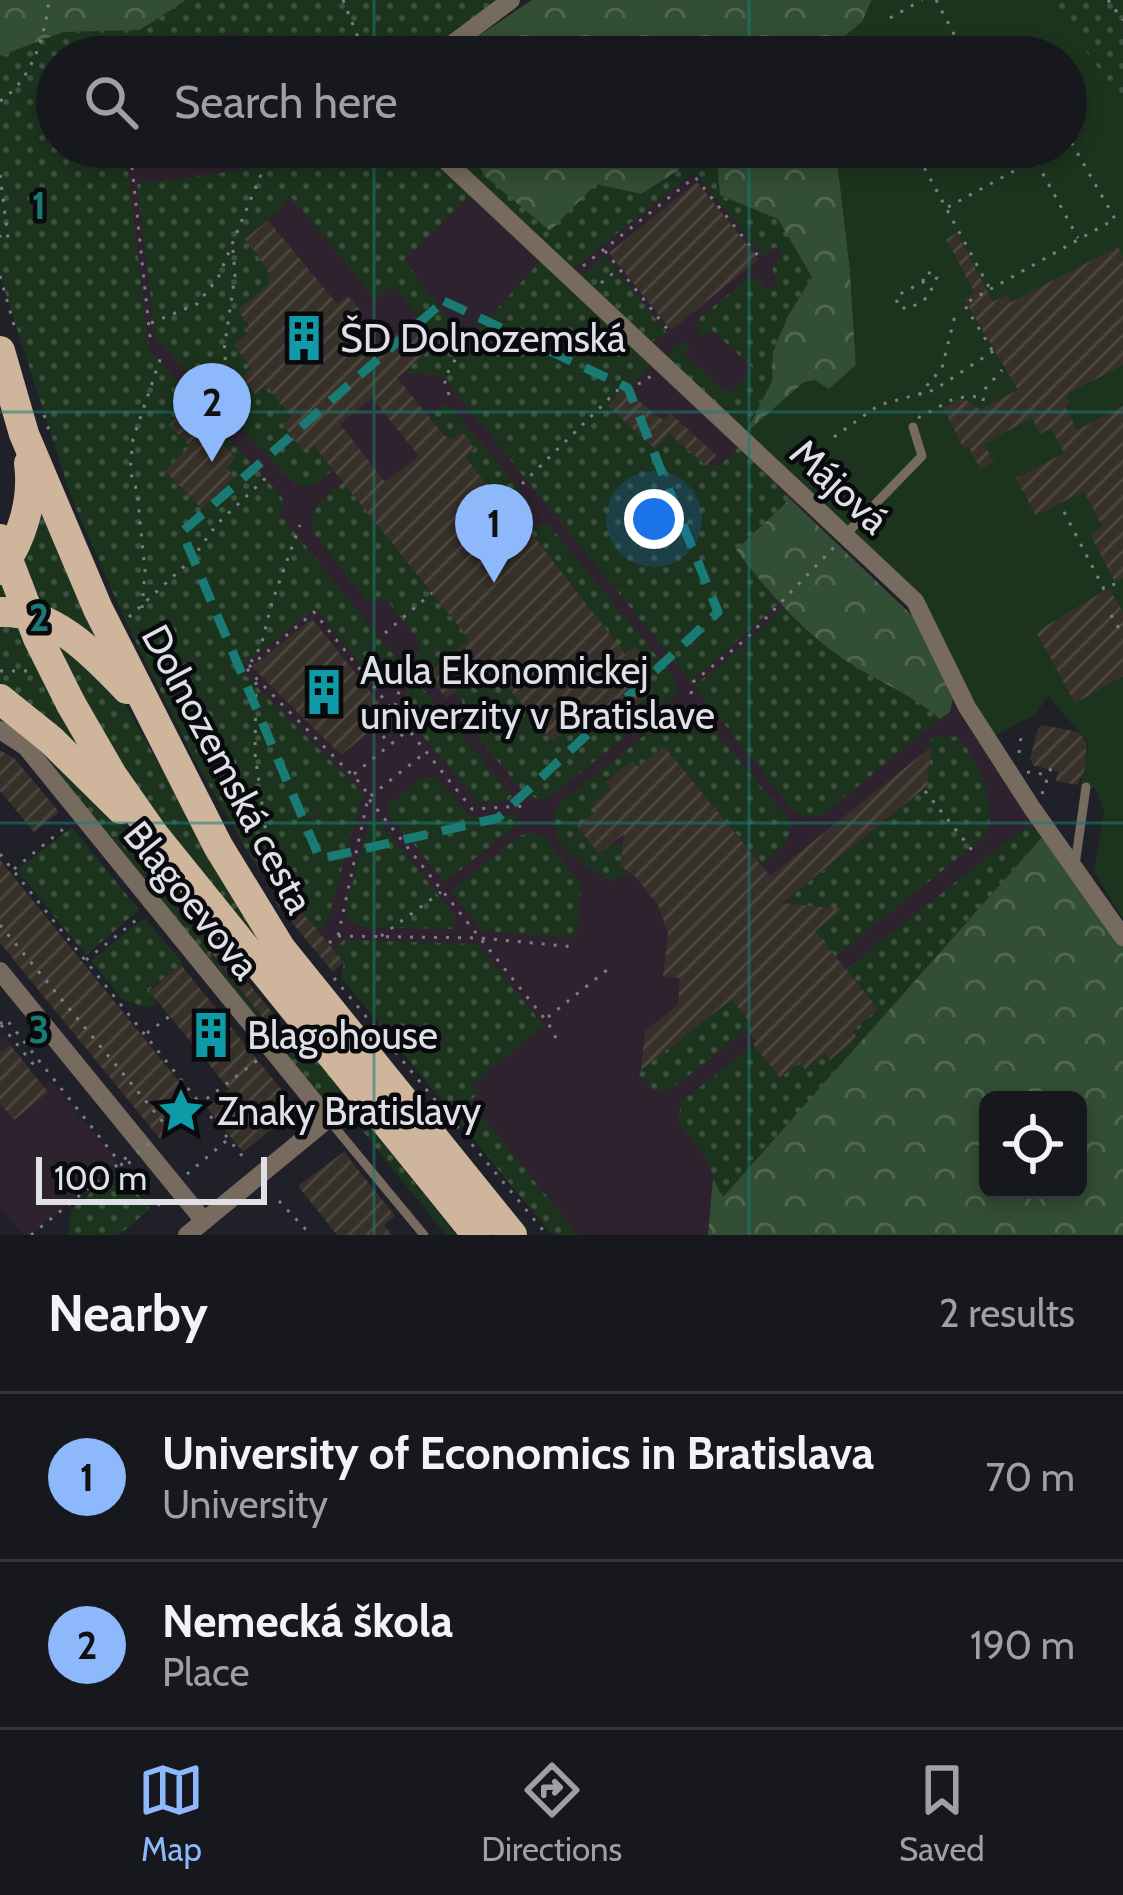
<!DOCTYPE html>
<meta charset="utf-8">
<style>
body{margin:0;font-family:Cabin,sans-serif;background:#202127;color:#f1f3f6}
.controls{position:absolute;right:36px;bottom:36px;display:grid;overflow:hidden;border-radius:18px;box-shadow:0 6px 18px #0003}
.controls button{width:108px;height:108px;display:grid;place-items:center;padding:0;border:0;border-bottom:3px solid #36373c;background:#17181e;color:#f1f3f6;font:60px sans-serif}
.scale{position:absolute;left:36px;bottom:30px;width:231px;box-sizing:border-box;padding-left:12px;border:6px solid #e0e0e6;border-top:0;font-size:33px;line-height:42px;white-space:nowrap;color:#e0e0e6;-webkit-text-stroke:9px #090a0d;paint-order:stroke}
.you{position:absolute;left:654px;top:519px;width:42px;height:42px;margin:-30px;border:9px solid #fff;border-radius:50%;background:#1a73e8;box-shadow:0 0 0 18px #1a73e833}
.badge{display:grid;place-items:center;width:78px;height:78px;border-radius:50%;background:#8db9fc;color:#111;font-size:39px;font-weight:700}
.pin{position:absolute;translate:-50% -99px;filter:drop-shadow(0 3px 6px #0008)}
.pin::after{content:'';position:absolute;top:63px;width:42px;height:36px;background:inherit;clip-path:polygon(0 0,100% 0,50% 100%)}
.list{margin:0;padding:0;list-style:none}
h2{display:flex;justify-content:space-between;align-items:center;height:156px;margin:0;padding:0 48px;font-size:51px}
h2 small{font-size:39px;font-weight:400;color:#9ea0a4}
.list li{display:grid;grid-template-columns:78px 1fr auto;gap:36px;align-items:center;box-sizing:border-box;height:168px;padding:0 48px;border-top:3px solid #36373c}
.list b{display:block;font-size:45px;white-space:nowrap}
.list p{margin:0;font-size:39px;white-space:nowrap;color:#9ea0a4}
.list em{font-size:39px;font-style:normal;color:#9ea0a4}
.icon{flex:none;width:66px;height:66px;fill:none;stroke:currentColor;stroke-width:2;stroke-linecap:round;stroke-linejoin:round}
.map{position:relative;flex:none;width:1123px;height:1235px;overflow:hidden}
.search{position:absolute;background:#17181e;box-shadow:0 6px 18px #0003;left:36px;right:36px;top:36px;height:132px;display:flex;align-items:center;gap:30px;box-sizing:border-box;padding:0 42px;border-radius:66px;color:#9ea0a4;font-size:45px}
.sheet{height:492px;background:#17181e}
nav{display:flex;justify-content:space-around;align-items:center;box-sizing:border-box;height:168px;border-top:3px solid #36373c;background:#17181e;font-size:33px;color:#9ea0a4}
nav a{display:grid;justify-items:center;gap:6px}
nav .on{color:#8db9fc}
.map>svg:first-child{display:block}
</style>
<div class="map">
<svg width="1123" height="1235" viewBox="0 0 1123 1235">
<defs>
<pattern id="grass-dots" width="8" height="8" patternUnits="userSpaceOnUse" patternTransform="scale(3)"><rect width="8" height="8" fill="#1c341e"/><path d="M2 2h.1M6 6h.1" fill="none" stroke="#3d513f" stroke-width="1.8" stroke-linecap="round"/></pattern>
<pattern id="forest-crowns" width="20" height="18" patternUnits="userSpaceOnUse" patternTransform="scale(3)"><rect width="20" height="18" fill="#324e34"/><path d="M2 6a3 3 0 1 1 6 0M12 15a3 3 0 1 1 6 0" fill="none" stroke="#4f6751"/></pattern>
<pattern id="building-hatch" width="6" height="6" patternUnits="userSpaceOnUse" patternTransform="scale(3)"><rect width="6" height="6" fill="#373129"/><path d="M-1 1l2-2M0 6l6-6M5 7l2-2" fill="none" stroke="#4a453e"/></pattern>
</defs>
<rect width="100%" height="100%" fill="#1f2028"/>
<g fill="#2f222f">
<path d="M49,0H498L424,57H57V147H422L541,259L597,184L641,194L661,180L678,155L718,162L778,219L812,277L788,316L740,447L918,621L1046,833L988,1100L868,1235H552L341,977L344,961L287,892L278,889L253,861L197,764L125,620L72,499L0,276V101L39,48Z"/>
<path d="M3,1034L43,1086L51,1081L118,1162L29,1235H23L0,1207V1037Z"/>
</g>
<g fill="url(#grass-dots)">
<path d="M186,0H498L424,57H241L237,33L112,49L113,57H57V147H125L149,350L281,496L284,503L279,513L400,663L395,676L380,687L315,608L239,669L363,793L327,922L319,931L287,892L278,889L253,861L197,764L125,620L72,499L0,276V56L63,32L140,30Z"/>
<path d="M1048,0H1123V102Z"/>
<path d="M323,147H422L472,194L404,260L467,343L541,260L650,365L608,407L654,448L669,433L706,465L709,462L717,468L739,447L790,499L737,550L778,604L691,682L442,376L404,372L439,342L394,286L375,299L292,198L245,239L271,274L270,283L238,310L247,322V334L234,345L256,372L242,377L256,393L266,385L292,417L284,426L304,451L314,446L333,470C321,479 311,491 295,484L156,340L137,184L256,168Z"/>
<path d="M440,147H467L485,176L597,184L641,194L679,171L678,155L718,162L721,195L778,219L812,277L788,316L773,352L772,380L746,432L668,358L673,347L687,342L692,345L684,354L727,394L736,386L740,388L752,367L711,329L702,337L695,327L698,319L746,280L756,279L767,291L776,285L772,265L782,255L776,247L763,256L694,172L569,272Z"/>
<path d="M605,256L667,333L648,344L577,279Z"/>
<path d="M444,405L454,410L520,490L521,503L512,515L454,445L475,449L462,432L451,440L428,415Z"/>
<path d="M344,482L470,640L427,674L414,661L421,643L386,599L368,603L314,534C305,509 326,497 344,482Z"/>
<path d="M36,502L100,650L0,603V586L13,568Z"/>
<path d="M532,524L549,525L674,677L677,689L670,701L551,796L540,800L524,793L462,717V701L454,692L489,664L552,741L573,724L579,730L602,711L597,705L625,654L547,558L540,557L546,552L528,529Z"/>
<path d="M783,607L850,664L918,700L940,719L824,814L806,817L792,809L694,686L746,644Z"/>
<path d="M0,619L50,628L113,683L264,950L59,711L101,786L0,694Z"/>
<path d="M415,679L512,796L508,801L479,802L401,711L409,683Z"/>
<path d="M692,705L787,817C796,840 777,852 762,865L664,746L632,772L626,766L607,782L611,789L592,804L597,811L578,826L599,854L612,844L623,845L628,871L614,881C585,868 539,839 558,805L680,707Z"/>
<path d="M0,706L80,777L223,944L210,954L270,1028L277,1024L306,1062L314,1056L456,1235H446L336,1098L326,1105L10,726L0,721Z"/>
<path d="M936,736L958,737C978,760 997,805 987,835L835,957L815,931L840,909H796L788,899L927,787L931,748L926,744Z"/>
<path d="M423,777H436L471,817L518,815L512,829L445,882L388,814L389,804Z"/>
<path d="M376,818L456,917L452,929L361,927L349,920L346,908L369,822Z"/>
<path d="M1027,826L1046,833L723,1198L705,1157L677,1120L683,1100L754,1045L780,1078L800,1062L805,1069L825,1053L830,1059L857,1038L852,1031L878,1009L846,969Z"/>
<path d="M72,827L139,910L86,955L17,870Z"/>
<path d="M532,832L545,837L581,885L576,938L483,931L451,891L519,836Z"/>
<path d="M144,918L183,963L149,990L157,1003L147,1008L122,999L91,961Z"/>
<path d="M344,940L477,944L544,1026L471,1085L478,1094L470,1101L578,1235H552L341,977L344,962L334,949Z"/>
<path d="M735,996L752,1025L673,1088L656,1091L639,1075L641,1070Z"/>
<path d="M119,1170L150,1209L119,1235H69L71,1209Z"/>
</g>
<g fill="url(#forest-crowns)" fill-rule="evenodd">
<path d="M0,0H186L140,30L63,32L0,56Z"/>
<path d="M532,0H872L862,22L839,42L846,57H457L462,47Z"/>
<path d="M467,147H832L837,158L850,270L856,365L828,390L746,432L772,381L773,352L788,316L812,277L778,219L720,195L717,162L679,156V170L641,194L596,184L550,231L485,176Z"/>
<path d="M790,499L918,621L953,697L950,712L940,719C913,695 881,683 851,664C804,634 770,594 736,550Z"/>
<path d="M1046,833L1123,942V1235H708L713,1179L723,1197ZM988,1100H1078V1190H988Z"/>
</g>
<path fill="#1c341e" d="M872,0H1048L1123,102V919L1094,872L1104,813L1096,789L1080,786L1089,743L1048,696L1036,714L994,736L957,674L919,593L747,432L804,382L815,380L829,389L856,365L850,270L837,158L832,147H1066V57H846L838,42L862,22Z"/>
<g fill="url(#building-hatch)" fill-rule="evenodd">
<path d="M697,182L759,259L671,330L609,253Z"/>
<path d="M268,220L337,304L348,296L362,312L351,321L375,350L418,316L440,342L397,378L444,435L451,440L462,432L475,449L465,457L525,532L528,529L625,654L635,646L649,662L639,671L654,691L628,712L617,698L578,730L573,724L552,741L489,664L446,698L427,674L470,640L314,446L304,452L283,425L292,417L266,385L255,394L242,376L252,368L234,345L247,334L244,330L249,326L238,310L270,283L267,280L271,274L245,239ZM372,398L419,456L385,482L340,424Z"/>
<path d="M957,233L993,302L1007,295L1011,302L1118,247L1123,257V365L1065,395L1070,403L1065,406L1077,430L1123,406V578L1115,582L1090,534L1103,528L1084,491L1036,516L1016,478L1064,453L1051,428L1040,434L1032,418L984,444L994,462L980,469L968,446L965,451L943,408L959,399L968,401L980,410L1018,390L964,299L975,293L946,239Z"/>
<path d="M623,389L663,420L670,413L716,455L706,466L669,433L655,449L608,406Z"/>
<path d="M186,407L236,458L227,467L234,478L202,509L165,471L190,446L169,425Z"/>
<path d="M1109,588L1123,612V676L1075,703L1036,632Z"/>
<path d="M312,619L389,715L341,755L252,667Z"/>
<path d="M1042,725L1079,732L1087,743L1084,772L1077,785L1056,781L1058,771L1034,766L1030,759L1038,728Z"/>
<path d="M664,746L770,876L931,747L927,786L782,903L842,909L815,931L878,1009L852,1031L857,1037L830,1060L825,1053L805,1069L800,1062L780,1078L753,1044L756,1041L747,1029L752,1025L732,999L641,1070L645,1031L678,1005L680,978L663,976L668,933L658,905L636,877L620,866L624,834L599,854L577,826L597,811L592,804L611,789L606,782L632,761L638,767Z"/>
<path d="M0,750L15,759L59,812L34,832L0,791Z"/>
<path d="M0,860L194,1100L167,1121L173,1128L160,1139L0,943Z"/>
<path d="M286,892L344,962L333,972L275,902Z"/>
<path d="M219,946L279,1021L271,1028L211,953Z"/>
<path d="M181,965L297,1109L243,1152L207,1108L229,1089L149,991Z"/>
<path d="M10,1045L48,1092L14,1120L0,1103V1053Z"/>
<path d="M344,1152L395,1216L384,1225L392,1235H337L298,1186Z"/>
</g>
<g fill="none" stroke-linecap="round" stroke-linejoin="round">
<g stroke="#7d7e85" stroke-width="3" stroke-dasharray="3 9" stroke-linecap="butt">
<path d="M343,0L366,57"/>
<path d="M936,0L966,57"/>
<path d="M1108,0L1123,20"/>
<path d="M890,18L922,0"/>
<path d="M0,101C32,80 45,36 49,0"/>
<path d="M913,147L990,289"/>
<path d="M1037,163L1078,238"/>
<path d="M132,167L151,346"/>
<path d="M0,175L8,238H0V235"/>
<path d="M948,207L1058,147"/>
<path d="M233,250L235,275L224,350L236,438"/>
<path d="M605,251L672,335"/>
<path d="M583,266L695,177L763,262"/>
<path d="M0,276L16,332"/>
<path d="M923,282L924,274L934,272L937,277L928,297L909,309L898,307L896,296L923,282L929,289"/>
<path d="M601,283L617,270"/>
<path d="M151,323L197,304L218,278L267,160"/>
<path d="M992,350L964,304L1115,219L1066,133"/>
<path d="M449,395L444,379L477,322"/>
<path d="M919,395L942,368L955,315"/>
<path d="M983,401L985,389L1002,370"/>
<path d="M44,415L50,434"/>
<path d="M918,418L955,398L983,396"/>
<path d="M834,437L879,405L934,390L998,348"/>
<path d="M522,484L622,386L642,383L651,376"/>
<path d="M1064,512L1104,589L1123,580"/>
<path d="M142,608L145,571L137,491L130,471L133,439L161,357"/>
<path d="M1111,615L1123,635"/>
<path d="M129,617L191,560L217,524L270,474"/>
<path d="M385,633L432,593"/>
<path d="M251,662L261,646L272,602L300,525"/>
<path d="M249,667L314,612L472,809L526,806"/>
<path d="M247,669L364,787L368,798L548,1023L556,1038"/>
<path d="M0,671H29"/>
<path d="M256,682L255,754L266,833L267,882"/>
<path d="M691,694L693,682L746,639L834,547"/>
<path d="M395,706L407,662"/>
<path d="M375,727L389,743"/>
<path d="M1019,753L1021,737"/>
<path d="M1027,772L1049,775"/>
<path d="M354,774L407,731"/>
<path d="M925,791L975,854"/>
<path d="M1042,794L1051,768"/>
<path d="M0,854L247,1162"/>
<path d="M14,869L67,826"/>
<path d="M0,925L168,1128L259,1059"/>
<path d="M338,936L480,938L575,947"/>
<path d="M381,936L441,892"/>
<path d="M329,943L338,936L368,798L426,752"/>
<path d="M86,960L140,917"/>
<path d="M334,978L547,1235"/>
<path d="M548,1017L607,970"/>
<path d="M0,1024L6,1019L156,1208L164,1198"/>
<path d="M1,1025L34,1065L30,1069"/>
<path d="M147,1033L170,1016"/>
<path d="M129,1172L134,1168L128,1161L132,1158"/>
<path d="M187,1174L226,1141"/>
<path d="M279,1201L311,1235"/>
<path d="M31,1235L127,1157"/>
</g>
<g stroke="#776a5e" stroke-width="9">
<path d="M846,534L922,456L913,427"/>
<path d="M1075,865L1086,787"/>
<path d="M328,1119L424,1235"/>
</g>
<g stroke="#776a5e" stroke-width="18">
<path d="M435,57L511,0"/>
<path d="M431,147L915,601L967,707L1032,808L1123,937"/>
<path d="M0,730L26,747L328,1119L187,1235"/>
<path d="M0,971L204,1221"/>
</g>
<g stroke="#cfb59b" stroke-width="30">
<path d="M0,351L24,434L98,609L218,846L281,949L512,1235"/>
<path d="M0,570C22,540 34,500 29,463"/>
<path d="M0,612C52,610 93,653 127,689"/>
<path d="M0,699L51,740L121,809"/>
<path d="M71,704L112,775L154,835L477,1235"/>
</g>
<path stroke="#7d7e85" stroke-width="3" stroke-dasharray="3 9" stroke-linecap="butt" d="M137,1153L153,1140"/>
<path stroke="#cfb59b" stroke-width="30" d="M0,539L38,638L71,704"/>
</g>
<path fill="none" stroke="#197b74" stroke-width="9" stroke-dasharray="24 15" stroke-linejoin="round" d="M444,301L628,388L718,612L498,818L320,859L182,532Z"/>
<path fill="none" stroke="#197b74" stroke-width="3" stroke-opacity="0.55" d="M374,0V57M749,0V57M374,147V1235M749,147V1235M0,412H1123M0,823H1123"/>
<defs>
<symbol id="building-bare" viewBox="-9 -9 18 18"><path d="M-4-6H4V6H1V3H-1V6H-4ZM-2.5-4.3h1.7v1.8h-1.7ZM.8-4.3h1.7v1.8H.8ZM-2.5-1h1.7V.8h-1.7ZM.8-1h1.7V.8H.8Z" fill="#0f9aa8" stroke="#090a0d" stroke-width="2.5" paint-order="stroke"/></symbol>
<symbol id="sight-bare" viewBox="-9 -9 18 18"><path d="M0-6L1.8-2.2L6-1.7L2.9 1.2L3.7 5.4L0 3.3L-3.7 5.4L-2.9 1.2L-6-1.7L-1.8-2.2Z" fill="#0f9aa8" stroke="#090a0d" stroke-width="2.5" paint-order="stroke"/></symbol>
</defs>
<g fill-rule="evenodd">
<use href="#building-bare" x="271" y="305" width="66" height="66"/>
<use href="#building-bare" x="291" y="659" width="66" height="66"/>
<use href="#building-bare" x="178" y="1002" width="66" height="66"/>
<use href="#sight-bare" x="148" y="1078" width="66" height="66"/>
</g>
<g text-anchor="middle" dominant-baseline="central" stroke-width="9" stroke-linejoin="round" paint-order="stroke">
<g font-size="39" fill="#e0e0e6" stroke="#090a0d" text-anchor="start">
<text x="340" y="338">ŠD Dolnozemská</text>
<text x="360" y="670">Aula Ekonomickej<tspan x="360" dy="45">univerzity v Bratislave</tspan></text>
<text x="247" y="1035">Blagohouse</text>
<text x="217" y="1111">Znaky Bratislavy</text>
</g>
<g font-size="39" fill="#e0e0e6" stroke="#090a0d">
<text transform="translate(840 486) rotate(43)">Májová</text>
<text transform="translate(228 769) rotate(62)">Dolnozemská cesta</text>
<text transform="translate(192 900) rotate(51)">Blagoevova</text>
</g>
</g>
<g font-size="39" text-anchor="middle" font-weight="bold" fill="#197b74" stroke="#090a0d" stroke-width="9" stroke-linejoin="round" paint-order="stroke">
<text x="39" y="219">1</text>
<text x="39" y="631">2</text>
<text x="39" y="1043">3</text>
</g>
</svg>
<div class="controls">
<button><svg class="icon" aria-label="locate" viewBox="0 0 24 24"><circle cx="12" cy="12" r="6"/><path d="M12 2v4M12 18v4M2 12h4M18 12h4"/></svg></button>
</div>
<div class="scale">100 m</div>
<div class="you"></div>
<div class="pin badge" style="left:494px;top:583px">1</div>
<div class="pin badge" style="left:212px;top:462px">2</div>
<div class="search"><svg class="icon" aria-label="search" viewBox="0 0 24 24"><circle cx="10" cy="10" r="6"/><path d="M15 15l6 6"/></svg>Search here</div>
</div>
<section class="sheet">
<h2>Nearby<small>2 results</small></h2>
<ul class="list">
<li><span class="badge">1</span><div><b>University of Economics in Bratislava</b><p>University</p></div><em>70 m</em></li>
<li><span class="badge">2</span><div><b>Nemecká škola</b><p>Place</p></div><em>190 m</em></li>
</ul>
</section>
<nav>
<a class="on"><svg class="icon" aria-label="map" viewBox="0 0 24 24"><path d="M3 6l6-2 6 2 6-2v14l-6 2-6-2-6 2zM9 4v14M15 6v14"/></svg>Map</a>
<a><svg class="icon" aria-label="directions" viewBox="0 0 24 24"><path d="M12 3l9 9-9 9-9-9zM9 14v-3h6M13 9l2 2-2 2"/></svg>Directions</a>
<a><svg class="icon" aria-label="saved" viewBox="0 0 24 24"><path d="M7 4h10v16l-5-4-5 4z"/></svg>Saved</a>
</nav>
